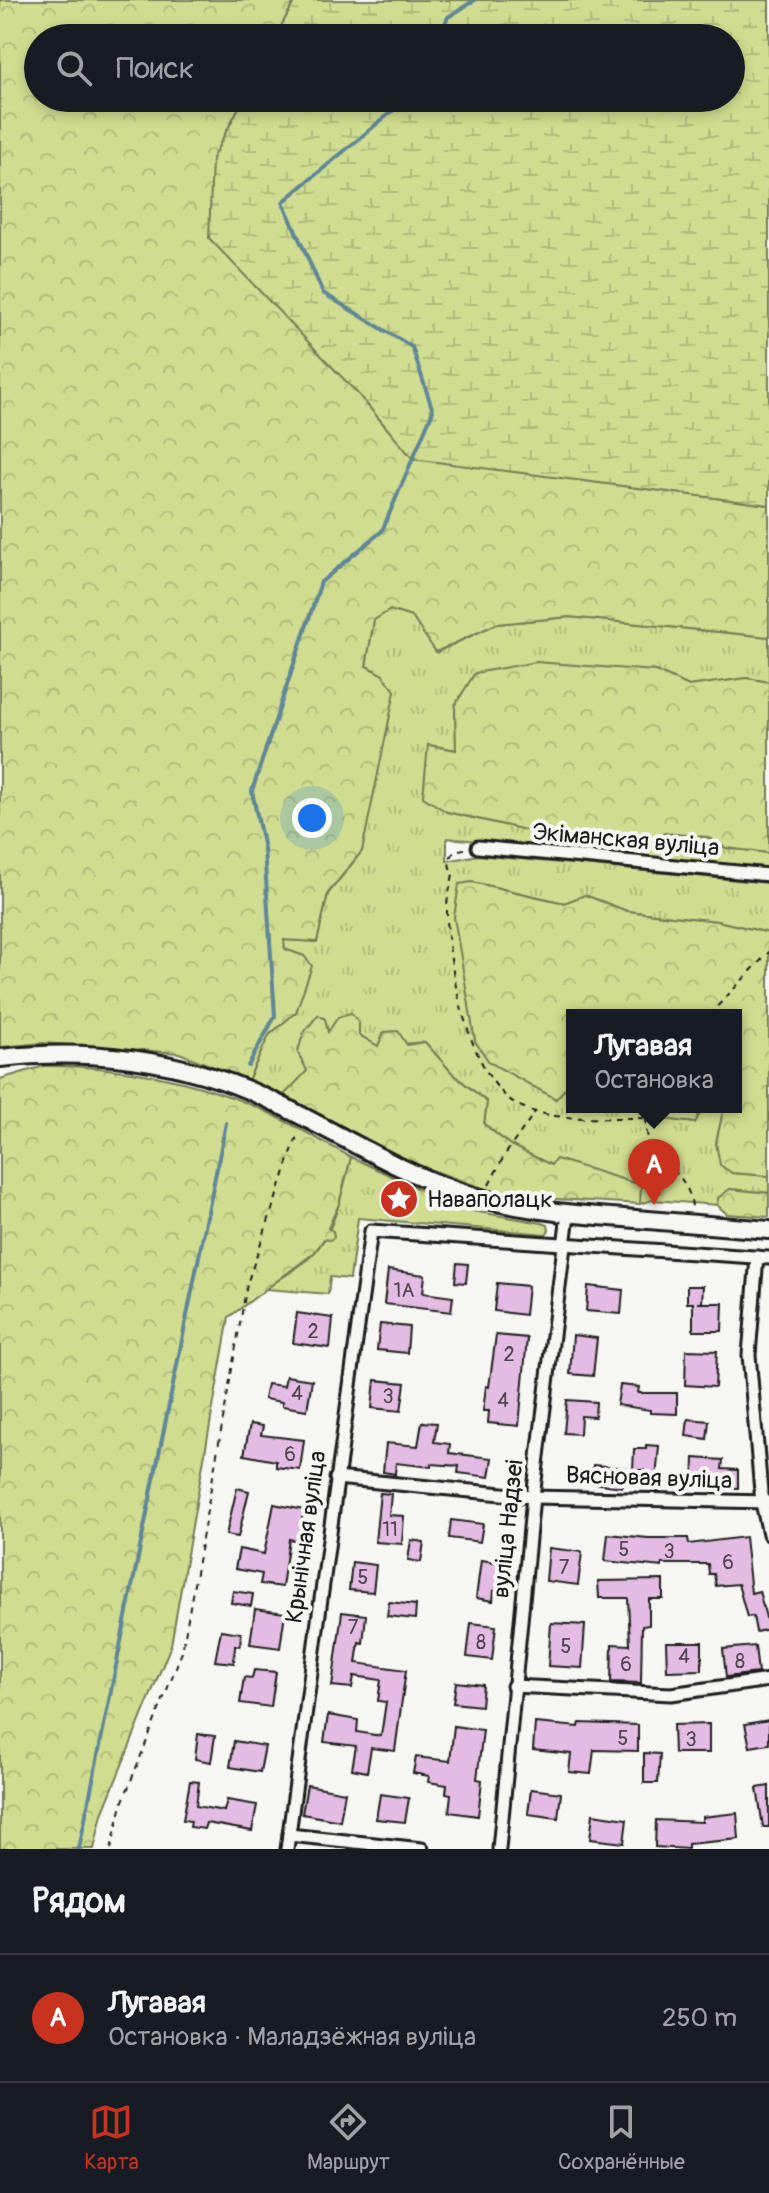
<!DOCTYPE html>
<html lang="ru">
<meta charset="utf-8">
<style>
body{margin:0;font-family:Pangolin,sans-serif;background:#20242c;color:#f1f3f6}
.you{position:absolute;left:312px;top:818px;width:28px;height:28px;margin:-20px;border:6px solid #fff;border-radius:50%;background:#1a73e8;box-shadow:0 0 0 12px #1a73e833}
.badge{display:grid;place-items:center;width:52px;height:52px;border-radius:50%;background:#c8321e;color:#fff;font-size:26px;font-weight:700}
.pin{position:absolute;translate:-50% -66px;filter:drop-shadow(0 2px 4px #0008)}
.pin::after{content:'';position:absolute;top:42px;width:28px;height:24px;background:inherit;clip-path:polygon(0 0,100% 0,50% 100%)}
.popup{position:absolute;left:566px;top:1009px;width:176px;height:104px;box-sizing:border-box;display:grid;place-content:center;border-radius:0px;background:#171b24;filter:drop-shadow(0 2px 6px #0005);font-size:26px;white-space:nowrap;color:#9ea1a6}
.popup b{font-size:30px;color:#f1f3f6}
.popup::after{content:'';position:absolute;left:50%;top:100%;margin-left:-16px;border:16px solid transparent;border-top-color:#171b24}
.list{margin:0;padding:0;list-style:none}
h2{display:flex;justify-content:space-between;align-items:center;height:104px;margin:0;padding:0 32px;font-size:34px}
h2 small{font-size:26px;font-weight:400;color:#9ea1a6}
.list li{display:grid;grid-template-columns:52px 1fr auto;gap:24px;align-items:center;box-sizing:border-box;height:128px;padding:0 32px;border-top:2px solid #363941}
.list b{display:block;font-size:30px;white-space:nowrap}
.list p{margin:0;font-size:26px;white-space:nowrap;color:#9ea1a6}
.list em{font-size:26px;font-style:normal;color:#9ea1a6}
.icon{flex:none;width:44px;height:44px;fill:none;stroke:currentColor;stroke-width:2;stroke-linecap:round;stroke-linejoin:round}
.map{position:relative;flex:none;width:769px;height:1849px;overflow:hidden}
.search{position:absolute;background:#171b24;box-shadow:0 4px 12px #0003;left:24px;right:24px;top:24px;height:88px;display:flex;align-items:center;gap:20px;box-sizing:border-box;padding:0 28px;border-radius:44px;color:#9ea1a6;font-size:30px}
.sheet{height:232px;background:#171b24}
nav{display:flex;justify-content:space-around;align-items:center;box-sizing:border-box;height:112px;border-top:2px solid #363941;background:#171b24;font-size:22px;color:#9ea1a6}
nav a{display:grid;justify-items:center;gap:4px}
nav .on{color:#c8321e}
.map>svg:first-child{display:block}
</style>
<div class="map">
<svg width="769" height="1849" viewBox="0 0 769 1849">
<defs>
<pattern id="grass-tufts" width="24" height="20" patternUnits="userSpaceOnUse" patternTransform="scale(2)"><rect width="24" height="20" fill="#d0dc8f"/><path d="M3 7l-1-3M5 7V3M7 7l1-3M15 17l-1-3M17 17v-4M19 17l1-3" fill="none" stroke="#b2bc7b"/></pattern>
<pattern id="forest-crowns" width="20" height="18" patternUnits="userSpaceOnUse" patternTransform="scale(2)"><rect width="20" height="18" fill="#d0dc8f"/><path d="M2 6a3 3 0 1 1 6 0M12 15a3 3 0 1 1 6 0" fill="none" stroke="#b2bc7b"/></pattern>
<pattern id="wetland-marsh" width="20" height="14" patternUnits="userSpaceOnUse" patternTransform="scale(2)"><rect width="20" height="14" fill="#d0dc8f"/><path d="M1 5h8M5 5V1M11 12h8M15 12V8" fill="none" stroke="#b2bc7b"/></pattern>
</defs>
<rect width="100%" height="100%" fill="#f6f6f2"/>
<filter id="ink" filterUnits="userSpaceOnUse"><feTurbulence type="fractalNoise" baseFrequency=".0125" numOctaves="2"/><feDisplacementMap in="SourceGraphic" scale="16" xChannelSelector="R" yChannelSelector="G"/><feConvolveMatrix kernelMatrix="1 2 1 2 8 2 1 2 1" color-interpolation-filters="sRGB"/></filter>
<g filter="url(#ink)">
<g fill="url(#grass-tufts)" stroke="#767c56" stroke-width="2">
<path d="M390,610L412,617L437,652L496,624L569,617L769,637V682L747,678L689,686L655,671L455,705L456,750L429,745L447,812L592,845L644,850L664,833L707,837L726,848L769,853V868L447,838V861L478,855L769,883V933L717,921L627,911L585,895L565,903L472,882L555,1099L572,1081V1107H668L665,1119L695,1123L703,1107H724L716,1143L732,1173L769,1176V1193L730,1189L718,1198L717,1205L653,1200L640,1204V1185L551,1165L510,1145L484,1124L487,1102L453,1074L425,1042L378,1046L359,1035L328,1033L318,1015L303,1034L308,1071L284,1095L248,1080L269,1035L296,1012L304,956L284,949V940L317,942L328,894L362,851L374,785L383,675L366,666L374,620Z"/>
<path d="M351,1157L461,1209L542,1223L548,1225L549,1230L546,1234L358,1218L350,1279L330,1277L328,1294L266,1289C281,1277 304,1266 316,1251C337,1225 343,1188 351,1157Z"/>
</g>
<g fill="url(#forest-crowns)" stroke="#767c56" stroke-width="2">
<path d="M0,0H295L275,38H38V98H244L212,159L358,394L413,458L769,505V637L569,617L496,624L436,652L412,617L390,610L374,620L366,666L383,675L395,691L362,851L328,893L317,942L284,940L285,949L304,956L312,966L296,1012L269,1035L248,1080L179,1053L43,1043L0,1047Z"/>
<path d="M536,662L655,671L689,686L747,678L769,682V853L726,848L707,837L664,833L644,850L592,845L447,812L423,797L428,745L456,750L455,705L475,673Z"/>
<path d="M472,882L564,903L585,895L627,911L717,921L769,933V1176L732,1173L720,1165L716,1143L724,1107H736V1015H572V1081L556,1099L489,1062L475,1041L454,917L459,884Z"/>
<path d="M351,1013L359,1023V1035L378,1046L384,1032L398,1031L407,1045L425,1042L453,1074L487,1102L484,1124L510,1145L551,1165L556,1159L641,1185L640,1204L505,1196L406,1161L284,1095L307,1071L298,1052L303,1034L318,1015L325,1019L328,1032L338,1017Z"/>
<path d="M44,1066C116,1065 193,1079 259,1108C291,1123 321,1141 351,1157L339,1204L328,1228L333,1231L334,1237L330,1240L324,1239L314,1253L229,1317L171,1645L102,1814L94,1849H0V1079Z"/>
<path d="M668,1107H703L695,1123L664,1119Z"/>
<path d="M730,1189L769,1193V1217L727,1214L717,1205L718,1198Z"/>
</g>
<path fill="url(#wetland-marsh)" stroke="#767c56" stroke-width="2" d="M295,0H769V505L413,459L358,394L209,238L212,159L244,98H731V38H275Z"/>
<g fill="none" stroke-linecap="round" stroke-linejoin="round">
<g stroke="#5f8699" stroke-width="4">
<path d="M438,38L448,17L475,0"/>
<path d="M248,1066L275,1016L264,849L252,791L321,582L382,531L433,411L412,347L323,293L283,202L408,98"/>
<path d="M79,1849L226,1123"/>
</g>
</g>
<g fill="#e3bbe3" stroke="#1c1c1c" stroke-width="2">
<path d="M457,1263L468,1264L466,1283L455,1282Z"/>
<path d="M388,1270L425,1275L423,1293L453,1297L451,1312L384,1304Z"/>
<path d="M497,1283L528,1286L525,1315L494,1311Z"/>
<path d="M588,1286L623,1290L621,1314L586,1311Z"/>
<path d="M687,1286H703L702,1303H698H723L722,1331H693V1303H687Z"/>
<path d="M297,1313L333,1318L330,1348L293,1343Z"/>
<path d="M380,1324L409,1327L407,1353L377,1350Z"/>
<path d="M496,1335L527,1338L519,1426L488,1423L489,1411H483L486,1386L489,1387Z"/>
<path d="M573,1335L597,1338L593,1376L570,1374Z"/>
<path d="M686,1350L717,1351L715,1387L685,1385Z"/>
<path d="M286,1376L312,1380L307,1410L282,1406V1402L264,1399L267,1384L284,1386Z"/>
<path d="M375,1380L405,1383L401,1411L372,1408Z"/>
<path d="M620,1385L639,1387L638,1393H677V1414L650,1413V1410L617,1405Z"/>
<path d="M567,1400L596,1402L595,1417L581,1416L580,1434L564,1433Z"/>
<path d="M688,1419L709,1421L707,1439L686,1436Z"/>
<path d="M422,1422L437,1423L434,1442L450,1444L449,1453L492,1458L489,1477L458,1473L459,1466L432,1464L431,1467L396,1463L395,1474L383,1472L386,1443L418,1446Z"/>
<path d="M250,1424L263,1426L261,1435L304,1440L300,1470L276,1467V1461L244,1455Z"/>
<path d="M646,1445L659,1446L656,1479H644V1470H633L634,1449H646Z"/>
<path d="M694,1458L723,1460L722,1469L738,1470V1488L693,1486Z"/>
<path d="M593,1465L625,1468L622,1487L591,1483Z"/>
<path d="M237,1488L249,1491L238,1537L226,1535Z"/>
<path d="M380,1493L391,1494L389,1515L404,1516L402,1544L375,1542Z"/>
<path d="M274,1504L304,1510L298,1541L289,1539L282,1587L260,1584L262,1574L235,1569L239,1549L264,1554Z"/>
<path d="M451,1520L483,1524L480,1542L449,1538Z"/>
<path d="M608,1534L648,1538H688L689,1544L745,1537L751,1593L759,1591L769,1629L756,1632L753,1616L747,1617L738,1584L716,1586L714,1574H709L708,1564H662V1567L605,1561Z"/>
<path d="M411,1540L424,1542L421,1562L408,1560Z"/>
<path d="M549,1548L582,1552L578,1585L546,1581Z"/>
<path d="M481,1560L503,1563L501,1578L510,1579L508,1593L494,1591L493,1601L476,1598Z"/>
<path d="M352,1562L376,1565L373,1592L349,1590Z"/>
<path d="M663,1580V1599H649V1625L642,1626L641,1683L611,1682L612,1644L630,1645L628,1598H599L598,1581Z"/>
<path d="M233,1591L253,1594L251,1606L231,1603Z"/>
<path d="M389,1602L416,1605L415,1619L387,1616Z"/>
<path d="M255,1609L285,1613L280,1648L250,1644Z"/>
<path d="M342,1612L366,1615L363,1643L359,1642L356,1663L406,1670L395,1751L371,1748L367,1772L352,1769L356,1746L324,1742L328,1715L358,1720L357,1732L381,1736L386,1702L378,1701L381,1680L354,1676L352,1688L332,1686Z"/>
<path d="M471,1623L496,1626L492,1660L467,1657Z"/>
<path d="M551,1623L585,1625L582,1668L548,1666Z"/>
<path d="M221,1630L241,1633L240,1646L235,1645L234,1663L215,1661Z"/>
<path d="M666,1642H702V1670L667,1671Z"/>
<path d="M755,1646L758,1673L726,1677L723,1649Z"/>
<path d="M254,1670L276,1672L271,1707L240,1703L244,1677L252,1678Z"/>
<path d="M456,1682L483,1685L481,1706L453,1703Z"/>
<path d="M769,1720V1744L750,1747L745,1724Z"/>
<path d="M535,1723L579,1727L580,1723L638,1725V1751L594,1750L591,1774L569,1772L571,1754L533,1750Z"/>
<path d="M709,1724V1753H674L673,1725Z"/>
<path d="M454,1726L483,1730L477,1779L482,1780L478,1816L449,1812L451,1794L446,1793L447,1785L428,1782L429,1776L413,1773L416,1757L450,1761Z"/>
<path d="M198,1734L215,1736L211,1762L195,1759Z"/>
<path d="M234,1741L265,1746L260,1772L230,1767Z"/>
<path d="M644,1753L660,1754L658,1783H644Z"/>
<path d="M190,1781L199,1782L196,1806L224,1811L227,1800L257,1805L252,1831L206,1823L204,1829L190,1827L191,1821L183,1820Z"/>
<path d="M307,1785L345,1792L340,1821L302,1814Z"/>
<path d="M769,1786V1827H763L757,1788Z"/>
<path d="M531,1789L561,1793L558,1818L528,1814Z"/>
<path d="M380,1794L409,1798L405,1822L376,1819Z"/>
<path d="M737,1813L739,1839L688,1844V1849L655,1847L656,1820L702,1822V1817Z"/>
<path d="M593,1814L627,1819L624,1843L590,1839Z"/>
</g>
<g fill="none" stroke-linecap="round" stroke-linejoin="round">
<defs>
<g id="minor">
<path d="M478,847L769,875"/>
<path d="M757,1257L749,1355L762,1503L769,1534"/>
<path d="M336,1478L533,1497L769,1502"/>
<path d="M513,1686L671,1694L769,1680"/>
<path d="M289,1835L422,1849"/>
<path d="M287,1849L371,1231L769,1258"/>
<path d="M499,1849L533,1497L568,1214"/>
</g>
<path id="secondary" d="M0,1058C90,1048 183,1059 266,1098C329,1128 391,1168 457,1191C510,1209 568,1214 624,1218C672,1222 721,1226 769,1230"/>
</defs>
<use href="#minor" stroke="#1c1c1c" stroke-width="17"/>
<use href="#secondary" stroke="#1c1c1c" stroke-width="22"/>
<g stroke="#1c1c1c" stroke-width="2" stroke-dasharray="6 6" stroke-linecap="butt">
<path d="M465,849C450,850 445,861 453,874C451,886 447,896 447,909C446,961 469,1079 518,1105C552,1123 608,1117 646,1118"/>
<path d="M709,1015L769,952"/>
<path d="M649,1107C633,1159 688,1161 692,1207"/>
<path d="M489,1185L504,1156L535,1112"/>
<path d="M111,1849L123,1801L182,1652L247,1284L298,1133"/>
</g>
<use href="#minor" stroke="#f6f6f2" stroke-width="11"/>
<use href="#secondary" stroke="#f6f6f2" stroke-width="16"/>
</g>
</g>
<defs>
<symbol id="sight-disc" viewBox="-11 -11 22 22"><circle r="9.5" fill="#c8321e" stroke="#f6f6f2"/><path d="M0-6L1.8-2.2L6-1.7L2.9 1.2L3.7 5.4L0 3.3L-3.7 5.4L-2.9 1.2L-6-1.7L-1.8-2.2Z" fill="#fff"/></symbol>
</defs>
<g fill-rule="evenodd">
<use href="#sight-disc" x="377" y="1177" width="44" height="44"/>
</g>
<g text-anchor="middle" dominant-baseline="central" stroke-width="8" stroke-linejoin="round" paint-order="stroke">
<g font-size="20" fill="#4e444e">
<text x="404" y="1290">1А</text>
<text x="313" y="1331">2</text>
<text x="509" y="1354">2</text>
<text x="297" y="1393">4</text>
<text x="388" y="1396">3</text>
<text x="503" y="1400">4</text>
<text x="290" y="1454">6</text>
<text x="390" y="1529">11</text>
<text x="624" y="1549">5</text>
<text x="669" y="1551">3</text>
<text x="728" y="1562">6</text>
<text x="564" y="1567">7</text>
<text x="363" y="1577">5</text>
<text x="353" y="1627">7</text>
<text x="481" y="1642">8</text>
<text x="566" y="1646">5</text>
<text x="684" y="1656">4</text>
<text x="740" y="1661">8</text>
<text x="626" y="1664">6</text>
<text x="623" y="1738">5</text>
<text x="691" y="1739">3</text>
</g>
<g font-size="24" fill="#1c1c1c" stroke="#f6f6f2">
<text transform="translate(626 840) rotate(5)">Экіманская вуліца</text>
<text transform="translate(649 1478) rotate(2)">Вясновая вуліца</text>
<text transform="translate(508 1529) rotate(-84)">вуліца Надзеі</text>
<text transform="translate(306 1537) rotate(-82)">Крынічная вуліца</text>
</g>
<g font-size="24" fill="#1c1c1c" stroke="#f6f6f2" text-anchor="start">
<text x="427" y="1199">Наваполацк</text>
</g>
</g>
</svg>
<div class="you"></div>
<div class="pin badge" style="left:654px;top:1205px">A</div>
<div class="popup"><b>Лугавая</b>Остановка</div>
<div class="search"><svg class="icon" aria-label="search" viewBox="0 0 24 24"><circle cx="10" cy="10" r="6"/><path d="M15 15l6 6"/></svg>Поиск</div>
</div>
<section class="sheet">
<h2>Рядом<small></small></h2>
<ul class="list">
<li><span class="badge">A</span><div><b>Лугавая</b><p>Остановка · Маладзёжная вуліца</p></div><em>250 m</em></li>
</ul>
</section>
<nav>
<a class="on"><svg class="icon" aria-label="map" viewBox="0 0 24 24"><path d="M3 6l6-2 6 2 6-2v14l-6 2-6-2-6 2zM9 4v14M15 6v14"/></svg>Карта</a>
<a><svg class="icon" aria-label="directions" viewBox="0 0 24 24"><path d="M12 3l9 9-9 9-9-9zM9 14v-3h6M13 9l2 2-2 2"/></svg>Маршрут</a>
<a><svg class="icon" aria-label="saved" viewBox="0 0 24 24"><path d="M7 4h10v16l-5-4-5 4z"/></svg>Сохранённые</a>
</nav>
